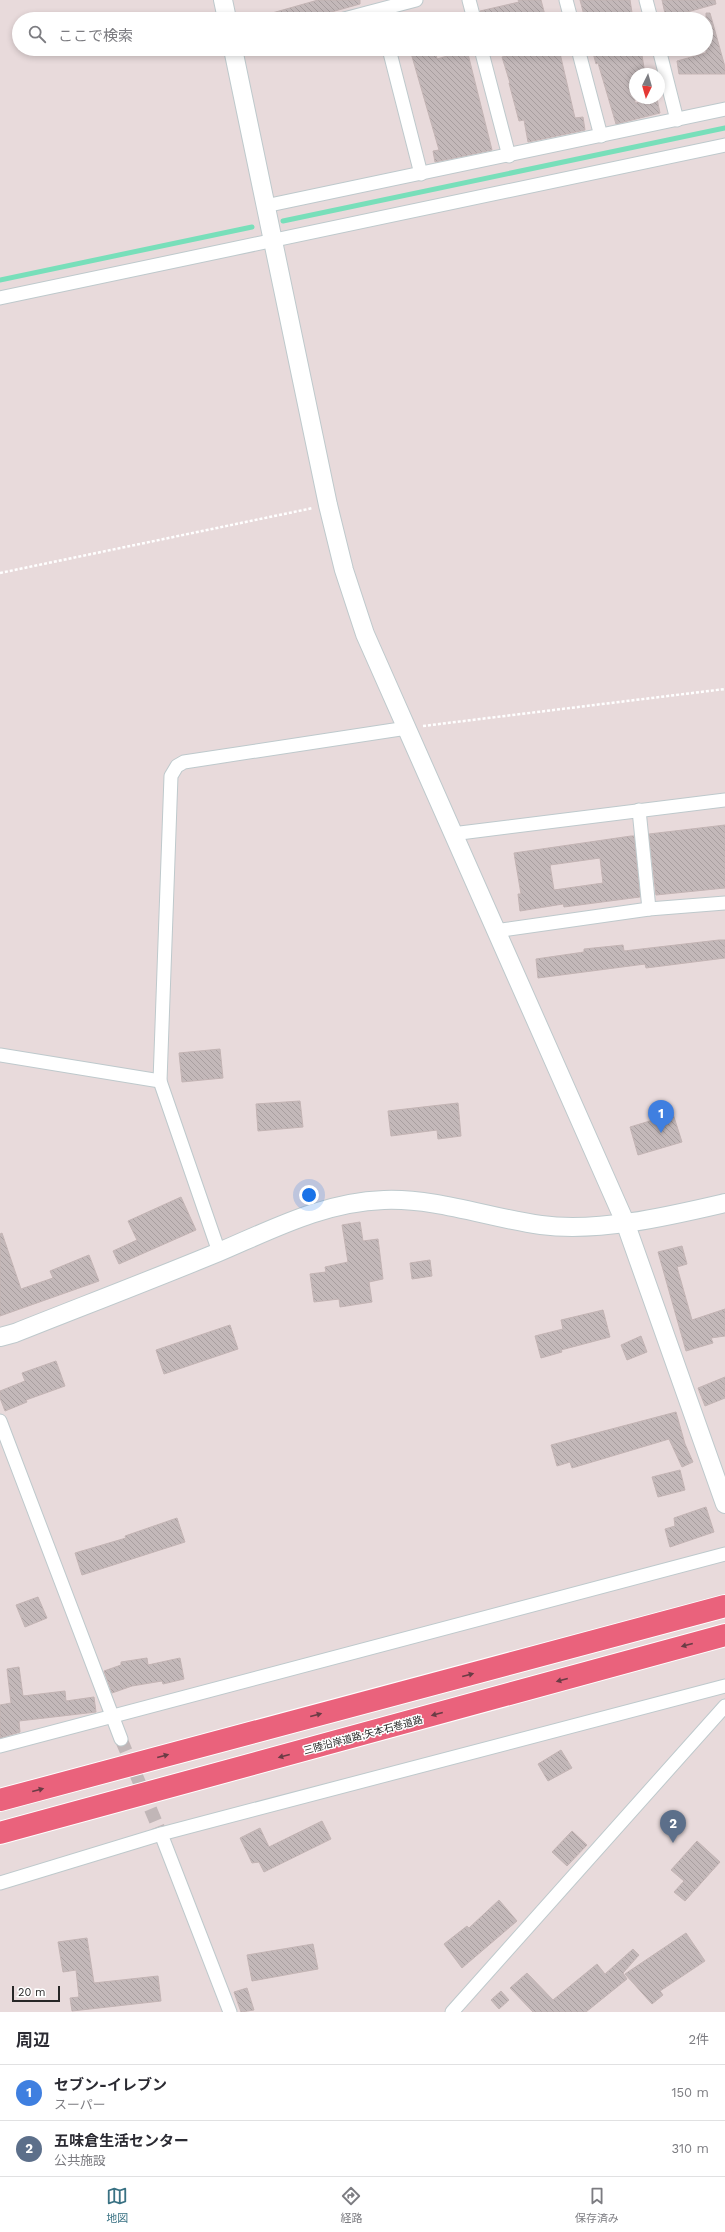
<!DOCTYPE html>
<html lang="ja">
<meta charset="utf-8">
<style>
body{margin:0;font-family:"Work Sans","Noto Sans JP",sans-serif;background:#f2f2f3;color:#2b2b33}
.compass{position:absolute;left:629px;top:68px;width:36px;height:36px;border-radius:50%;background:#fff;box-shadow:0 2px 6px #0003;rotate:185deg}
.scale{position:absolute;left:12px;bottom:10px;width:48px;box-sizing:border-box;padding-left:4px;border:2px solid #272727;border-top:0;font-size:11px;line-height:14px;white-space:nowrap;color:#272727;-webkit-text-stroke:3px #fff;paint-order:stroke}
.you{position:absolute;left:309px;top:1195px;width:14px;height:14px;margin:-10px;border:3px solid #fff;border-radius:50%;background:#1a73e8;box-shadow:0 0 0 6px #1a73e833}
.badge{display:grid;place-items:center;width:26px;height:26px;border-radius:50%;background:#397183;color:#fff;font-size:13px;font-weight:700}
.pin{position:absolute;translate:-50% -33px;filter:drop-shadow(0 1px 2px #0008)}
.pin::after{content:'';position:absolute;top:21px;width:14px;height:12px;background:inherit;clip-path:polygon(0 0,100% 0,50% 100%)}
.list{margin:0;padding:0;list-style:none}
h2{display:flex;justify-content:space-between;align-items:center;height:52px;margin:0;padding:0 16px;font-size:17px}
h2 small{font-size:13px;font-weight:400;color:#7c7c81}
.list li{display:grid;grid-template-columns:26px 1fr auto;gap:12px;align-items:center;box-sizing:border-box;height:56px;padding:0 16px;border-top:1px solid #e1e1e2}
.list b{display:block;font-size:15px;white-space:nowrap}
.list p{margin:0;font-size:13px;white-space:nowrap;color:#7c7c81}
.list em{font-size:13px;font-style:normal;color:#7c7c81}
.icon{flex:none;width:22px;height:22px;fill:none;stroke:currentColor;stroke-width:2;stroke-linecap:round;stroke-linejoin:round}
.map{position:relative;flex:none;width:725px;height:2012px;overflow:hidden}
.search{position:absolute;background:#fff;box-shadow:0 2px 6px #0003;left:12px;right:12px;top:12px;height:44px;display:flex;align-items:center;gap:10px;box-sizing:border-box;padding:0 14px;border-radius:22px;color:#7c7c81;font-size:15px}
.sheet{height:164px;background:#fff}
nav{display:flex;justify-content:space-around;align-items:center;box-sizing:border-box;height:56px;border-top:1px solid #e1e1e2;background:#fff;font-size:11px;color:#7c7c81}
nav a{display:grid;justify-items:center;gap:2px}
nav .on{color:#397183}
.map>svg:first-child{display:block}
</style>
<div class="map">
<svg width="725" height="2012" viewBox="0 0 725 2012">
<defs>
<pattern id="building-back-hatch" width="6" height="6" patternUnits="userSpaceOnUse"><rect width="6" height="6" fill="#c3b8b9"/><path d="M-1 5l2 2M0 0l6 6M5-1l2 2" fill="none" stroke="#a89e9f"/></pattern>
</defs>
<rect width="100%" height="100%" fill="#e8dadb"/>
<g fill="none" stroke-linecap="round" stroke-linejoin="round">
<g stroke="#78dfba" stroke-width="5">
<path d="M283,221L725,128"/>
<path d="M0,280L252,227"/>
</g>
</g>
<g fill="url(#building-back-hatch)" stroke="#c3b4b4" fill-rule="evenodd">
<path d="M318,0H360V4L306,19H265V15Z"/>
<path d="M518,0H541L546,19H482L480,11L519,2Z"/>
<path d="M580,0H630L633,19H585Z"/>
<path d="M662,0H715L716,4L666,18Z"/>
<path d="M706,13H710L725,67V74H679L677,61L706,53Z"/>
<path d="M424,49H435L437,59L467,50L492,150L435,162L433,151L439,150L411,53Z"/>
<path d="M539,49H559L575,118L583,117L585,130L528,142L524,120L519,121L509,83H510L502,57Z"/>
<path d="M592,49H641L645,74H635V103L657,99L660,113L616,124L598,63L596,64Z"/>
<path d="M725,825V888L656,895L649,834Z"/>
<path d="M631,836H634L640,897L564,907L563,904L520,911L518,894H521L514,853ZM600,858L603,883L554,890L550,865Z"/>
<path d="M719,940H725V958L646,968L645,964L538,978L536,959L584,952V949L623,945L624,951Z"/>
<path d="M220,1049L223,1078L182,1082L179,1053Z"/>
<path d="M300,1101L303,1127L258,1131L256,1104Z"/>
<path d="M458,1103L461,1136L438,1139L437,1130L391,1136L388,1111Z"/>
<path d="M673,1114L682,1142L638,1155L630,1127Z"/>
<path d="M181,1197L196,1230L119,1264L113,1251L137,1240L128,1221Z"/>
<path d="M360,1222L363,1241L378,1239L383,1279L369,1282L372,1302L340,1307L339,1299L314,1302L310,1274L326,1272L325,1267L348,1262L342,1225Z"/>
<path d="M2,1233L21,1289L53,1278L50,1271L89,1255L99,1281L0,1316V1234Z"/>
<path d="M682,1246L687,1264L677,1267L692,1320L725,1309V1336L711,1338L713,1343L686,1351L658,1252Z"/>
<path d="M430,1260L432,1276L412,1279L410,1263Z"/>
<path d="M603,1310L610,1337L561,1350L562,1352L541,1358L535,1336L563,1329L561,1320Z"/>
<path d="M230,1325L238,1349L164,1374L156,1350Z"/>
<path d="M641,1336L647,1352L627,1360L621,1345Z"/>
<path d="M56,1361L65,1386L26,1400L27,1402L5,1411L0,1398V1391L25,1381L22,1373Z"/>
<path d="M725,1377V1398L705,1406L698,1388Z"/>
<path d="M676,1412L685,1444L693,1462L682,1467L669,1439L572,1468L570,1462L557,1466L551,1445Z"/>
<path d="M680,1470L685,1490L658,1497L652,1477Z"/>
<path d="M706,1507L714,1532L670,1547L665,1529L675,1526L674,1518Z"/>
<path d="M177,1518L185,1542L82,1575L75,1553L126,1538L125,1536Z"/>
<path d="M38,1597L47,1618L25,1627L16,1605Z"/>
<path d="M147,1658L148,1665L180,1658L184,1679L163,1684L162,1681L132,1686L112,1693L104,1671L121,1665V1662Z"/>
<path d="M19,1667L23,1696L65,1691L66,1701L94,1697L96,1712L19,1721L20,1732L0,1738V1705L11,1703L7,1669Z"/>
<path d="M561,1750L572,1768L548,1781L538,1764Z"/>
<path d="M322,1821L331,1839L264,1872L259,1862L252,1863L240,1838L260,1828L269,1847Z"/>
<path d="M572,1831L587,1845L567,1866L552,1852Z"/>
<path d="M697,1841L720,1862L685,1901L674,1892L684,1881L671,1870Z"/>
<path d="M499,1900L517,1921L462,1968L444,1944L467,1926L469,1928Z"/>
<path d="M686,1933L705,1961L660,1991L663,1995L652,2004L625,1974Z"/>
<path d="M87,1938L94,1983L158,1976L161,2001L72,2011L70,1998L79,1997L76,1970L63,1972L58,1942Z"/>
<path d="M313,1944L318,1969L252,1981L247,1955Z"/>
<path d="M633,1949L639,1955L623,1973L627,1979L586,2012H533L510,1988L527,1973L553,2000L597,1964L605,1974Z"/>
<path d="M247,1988L254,2010L241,2012L234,1992Z"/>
<path d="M501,1991L509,2000L499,2009L491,2000Z"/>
</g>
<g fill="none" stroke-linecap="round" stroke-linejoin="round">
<path stroke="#c1b6b7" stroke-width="13" stroke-dasharray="13 6" stroke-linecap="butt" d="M121,1739L161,1834"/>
<defs>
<g id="street">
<path d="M469,0L474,19"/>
<path d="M566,0L571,19"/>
<path d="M646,0L651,19"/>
<path d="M344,19L416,0"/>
<path d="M389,49L421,174"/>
<path d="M481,49L509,156"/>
<path d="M578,49L601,136"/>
<path d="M659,49L677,120"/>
<path d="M265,206L725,109"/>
<path d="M0,298L725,145"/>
<path d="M639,810L649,909"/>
<path d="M452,834L725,800"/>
<path d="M495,931L649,909L725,903"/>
<path d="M0,1055L160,1081"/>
<path d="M219,1252L160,1081L171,776L177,766L184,762L407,728"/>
<path d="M0,1421L121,1739"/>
<path d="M0,1746L725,1554"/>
<path d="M161,1834L230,2012"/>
<path d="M0,1883L161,1834L725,1686"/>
<path d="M452,2012L725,1706"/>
</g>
<g id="secondary">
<path d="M223,0L227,19"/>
<path d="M233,49L328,505L344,570L365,634L625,1222L725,1504"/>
<path d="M0,1337L15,1333C83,1306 151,1280 219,1252C273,1229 324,1202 384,1200C438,1198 489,1218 541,1225C598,1233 669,1216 725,1203"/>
</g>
<g id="highway">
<path d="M0,1800L725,1606"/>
<path d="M0,1833L725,1635"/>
</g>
</defs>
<use href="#street" stroke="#bec9cc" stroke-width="15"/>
<use href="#secondary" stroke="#bec9cc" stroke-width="20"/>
<use href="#highway" stroke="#fff" stroke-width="24"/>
<g stroke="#fff" stroke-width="2.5" stroke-dasharray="3 2" stroke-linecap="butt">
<path d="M0,573L313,508"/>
<path d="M423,726L725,689"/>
</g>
<use href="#street" stroke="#fff" stroke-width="13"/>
<use href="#secondary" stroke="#fff" stroke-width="18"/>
<use href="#highway" stroke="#ea627c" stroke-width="22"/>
</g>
<defs><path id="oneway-solid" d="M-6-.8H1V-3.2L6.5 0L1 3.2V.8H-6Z"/></defs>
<g fill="#6b3c45">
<use href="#oneway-solid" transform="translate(687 1645) rotate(165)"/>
<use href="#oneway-solid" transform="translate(468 1675) rotate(-15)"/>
<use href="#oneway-solid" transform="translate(562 1680) rotate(165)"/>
<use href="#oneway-solid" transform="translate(437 1714) rotate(165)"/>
<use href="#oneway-solid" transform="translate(316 1715) rotate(-15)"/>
<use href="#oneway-solid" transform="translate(163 1756) rotate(-15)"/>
<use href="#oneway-solid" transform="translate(284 1756) rotate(165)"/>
<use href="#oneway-solid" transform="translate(38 1790) rotate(-15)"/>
</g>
<g text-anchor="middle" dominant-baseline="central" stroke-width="3" stroke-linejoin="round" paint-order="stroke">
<g font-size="10" fill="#272727" stroke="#fff">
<text transform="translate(363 1735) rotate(-15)">三陸沿岸道路;矢本石巻道路</text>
</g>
</g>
</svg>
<svg class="compass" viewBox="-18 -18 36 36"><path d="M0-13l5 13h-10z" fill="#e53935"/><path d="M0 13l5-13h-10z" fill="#7c7c81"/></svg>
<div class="scale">20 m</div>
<div class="you"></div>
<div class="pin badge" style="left:661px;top:1133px;background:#3f7fe0">1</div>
<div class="pin badge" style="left:673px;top:1843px;background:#5c6f8a">2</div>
<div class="search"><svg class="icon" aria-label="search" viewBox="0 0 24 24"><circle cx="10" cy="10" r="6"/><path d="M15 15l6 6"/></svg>ここで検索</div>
</div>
<section class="sheet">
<h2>周辺<small>2件</small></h2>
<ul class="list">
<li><span class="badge" style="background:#3f7fe0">1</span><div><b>セブン-イレブン</b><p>スーパー</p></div><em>150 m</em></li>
<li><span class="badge" style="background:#5c6f8a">2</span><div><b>五味倉生活センター</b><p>公共施設</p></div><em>310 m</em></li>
</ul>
</section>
<nav>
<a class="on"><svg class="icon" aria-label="map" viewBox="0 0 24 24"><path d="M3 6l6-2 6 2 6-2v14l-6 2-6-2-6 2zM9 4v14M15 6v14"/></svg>地図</a>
<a><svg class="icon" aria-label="directions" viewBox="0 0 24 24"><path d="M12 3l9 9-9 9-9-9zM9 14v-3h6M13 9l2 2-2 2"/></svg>経路</a>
<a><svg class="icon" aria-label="saved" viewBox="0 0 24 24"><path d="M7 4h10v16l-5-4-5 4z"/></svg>保存済み</a>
</nav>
